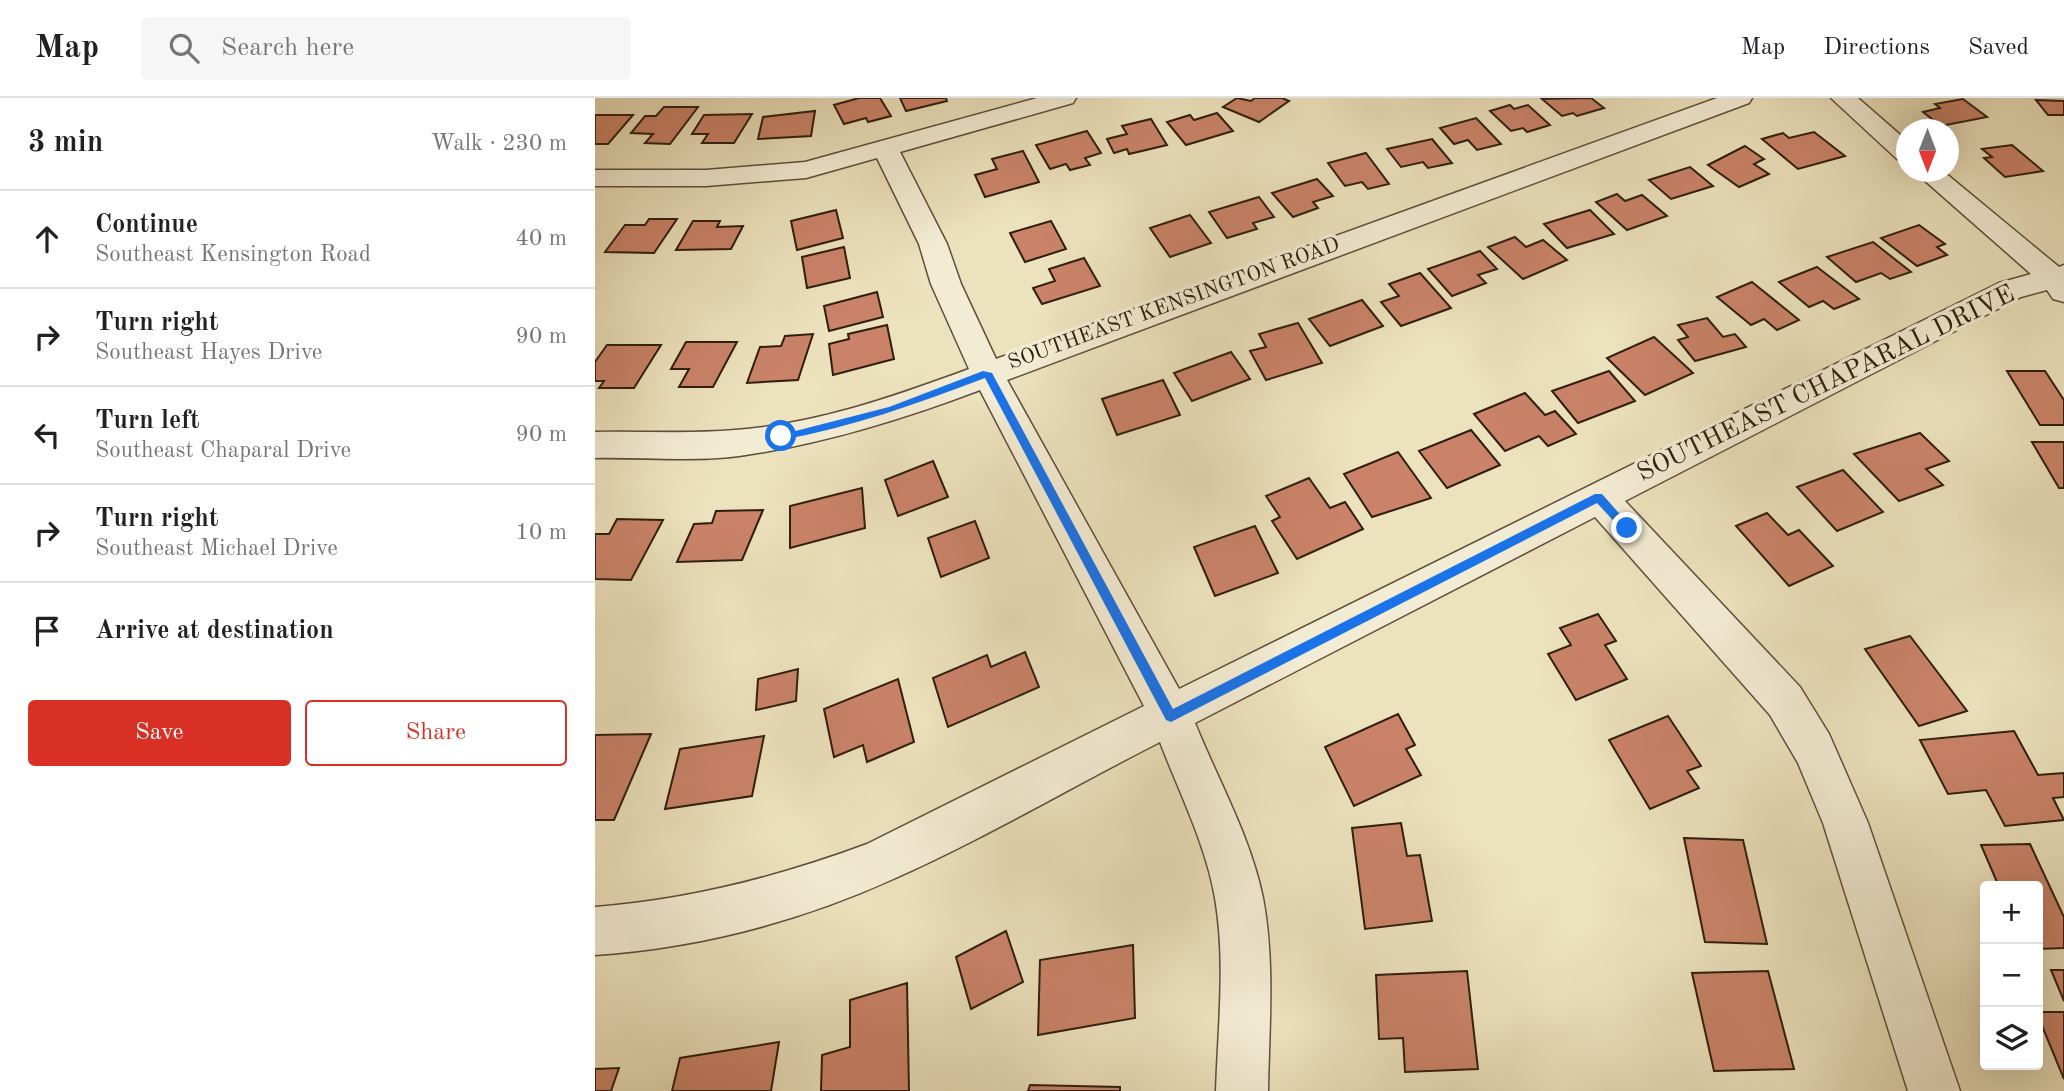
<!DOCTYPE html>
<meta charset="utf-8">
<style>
body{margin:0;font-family:"Old Standard TT",serif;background:#f6f6f6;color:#202124}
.controls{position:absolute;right:21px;bottom:21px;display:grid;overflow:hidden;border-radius:7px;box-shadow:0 7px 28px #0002}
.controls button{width:63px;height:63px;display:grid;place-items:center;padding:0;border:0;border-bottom:2px solid #e0e0e0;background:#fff;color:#202124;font:35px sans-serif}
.compass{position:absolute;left:1301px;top:21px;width:63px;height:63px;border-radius:50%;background:#fff;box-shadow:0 7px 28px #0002;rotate:180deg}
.stop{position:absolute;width:21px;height:21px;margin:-16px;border:5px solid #1a73e8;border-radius:50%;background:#fff}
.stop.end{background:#1a73e8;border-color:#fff;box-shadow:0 2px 7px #0008}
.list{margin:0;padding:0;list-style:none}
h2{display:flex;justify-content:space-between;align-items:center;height:91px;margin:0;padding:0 28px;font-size:30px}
h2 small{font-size:23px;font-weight:400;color:#757577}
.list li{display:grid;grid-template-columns:46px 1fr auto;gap:21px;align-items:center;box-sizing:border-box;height:98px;padding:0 28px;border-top:2px solid #e0e0e0}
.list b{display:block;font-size:26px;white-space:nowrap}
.list p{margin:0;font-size:23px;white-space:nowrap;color:#757577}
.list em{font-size:23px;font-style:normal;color:#757577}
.actions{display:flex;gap:14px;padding:21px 28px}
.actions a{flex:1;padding:16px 0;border:2px solid #d93025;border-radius:7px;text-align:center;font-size:24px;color:#d93025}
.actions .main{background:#d93025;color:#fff}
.icon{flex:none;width:38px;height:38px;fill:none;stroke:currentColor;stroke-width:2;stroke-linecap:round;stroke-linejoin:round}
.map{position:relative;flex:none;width:1469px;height:993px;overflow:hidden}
header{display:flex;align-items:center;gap:42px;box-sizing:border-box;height:98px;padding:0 35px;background:#fff;border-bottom:2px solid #e0e0e0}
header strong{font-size:33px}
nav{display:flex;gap:38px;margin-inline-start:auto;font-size:24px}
.search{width:490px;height:63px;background:#f6f6f6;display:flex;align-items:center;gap:18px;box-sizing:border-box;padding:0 24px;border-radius:7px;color:#757577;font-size:26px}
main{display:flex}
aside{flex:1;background:#fff}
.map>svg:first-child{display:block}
</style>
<header>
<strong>Map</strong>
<div class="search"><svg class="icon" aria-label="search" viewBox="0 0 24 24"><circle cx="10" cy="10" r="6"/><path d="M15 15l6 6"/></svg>Search here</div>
<nav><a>Map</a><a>Directions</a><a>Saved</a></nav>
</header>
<main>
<aside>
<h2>3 min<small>Walk · 230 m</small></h2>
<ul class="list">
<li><svg class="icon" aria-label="ahead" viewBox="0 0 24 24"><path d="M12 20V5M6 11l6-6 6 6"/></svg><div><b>Continue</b><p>Southeast Kensington Road</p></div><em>40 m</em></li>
<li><svg class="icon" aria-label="right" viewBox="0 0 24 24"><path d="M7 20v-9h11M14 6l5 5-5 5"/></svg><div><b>Turn right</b><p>Southeast Hayes Drive</p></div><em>90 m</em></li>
<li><svg class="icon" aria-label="left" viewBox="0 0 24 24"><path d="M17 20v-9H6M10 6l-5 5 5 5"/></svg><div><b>Turn left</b><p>Southeast Chaparal Drive</p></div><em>90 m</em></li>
<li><svg class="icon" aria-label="right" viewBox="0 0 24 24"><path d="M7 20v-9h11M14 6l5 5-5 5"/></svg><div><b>Turn right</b><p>Southeast Michael Drive</p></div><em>10 m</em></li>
<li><svg class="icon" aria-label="arrive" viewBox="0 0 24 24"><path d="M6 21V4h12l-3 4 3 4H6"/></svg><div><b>Arrive at destination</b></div></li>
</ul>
<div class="actions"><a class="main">Save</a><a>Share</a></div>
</aside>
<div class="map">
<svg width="1469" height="993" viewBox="0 0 1469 993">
<rect width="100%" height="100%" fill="#ece2bd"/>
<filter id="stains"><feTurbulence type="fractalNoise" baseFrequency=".00286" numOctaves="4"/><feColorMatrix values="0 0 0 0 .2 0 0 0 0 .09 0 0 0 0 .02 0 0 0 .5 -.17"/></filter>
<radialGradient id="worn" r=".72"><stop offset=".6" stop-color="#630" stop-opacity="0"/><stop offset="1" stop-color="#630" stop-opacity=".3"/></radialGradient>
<g fill="#ca8369" stroke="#2f1e0f" stroke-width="2">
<path d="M264,0H285L296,18L273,24L271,20L249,26L239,7Z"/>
<path d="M305,0H351L352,3L311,13Z"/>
<path d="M642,0L656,3L660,0H687L694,3L664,24L628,9Z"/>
<path d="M996,0L1009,10L982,18L978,15L967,18L947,1Z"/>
<path d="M1368,1L1392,19L1346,28L1328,14L1345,10L1340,6Z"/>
<path d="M1441,2L1469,3V17H1453Z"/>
<path d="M915,7L919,11L933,7L955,27L932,34L928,30L916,33L895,13Z"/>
<path d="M69,9H103L75,46L50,45L58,36L36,35L50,18H61Z"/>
<path d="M220,13L216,38L163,41L168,19Z"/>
<path d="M622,15L638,33L591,47L572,24L595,17L599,22Z"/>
<path d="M157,16L139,45H107L113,36H97L109,17Z"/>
<path d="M0,17H38L13,46H0Z"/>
<path d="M881,20L906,46L882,52L873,42L859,46L845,30Z"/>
<path d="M556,21L572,47L534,56L532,51L519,55L512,41L532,36L527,28Z"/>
<path d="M492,33L506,55L490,60L495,67L475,72L471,66L455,71L441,47Z"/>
<path d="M1219,34L1250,58L1203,71L1167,41L1188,35L1194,40Z"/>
<path d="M837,41L857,65L833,70L828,64L806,69L792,51Z"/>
<path d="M1417,47L1448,73L1410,79L1389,60L1397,59L1387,51Z"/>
<path d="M1150,48L1169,61L1159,66L1174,76L1144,89L1113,67Z"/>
<path d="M428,53L444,84L390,99L380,77L402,71L397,61Z"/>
<path d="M771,55L794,86L773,91L767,84L750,88L733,65Z"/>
<path d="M1095,69L1118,88L1076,101L1054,82Z"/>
<path d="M722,81L738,98L718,104L723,110L698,119L677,95Z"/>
<path d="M1022,96L1030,103L1047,97L1072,118L1032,132L1001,104Z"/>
<path d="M664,99L679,119L658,125L662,131L632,140L614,114Z"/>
<path d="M241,112L248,140L202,152L196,123Z"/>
<path d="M995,112L1019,136L972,150L949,126Z"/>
<path d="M595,117L616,145L575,159L555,130Z"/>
<path d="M54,121H82L59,155L10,154L30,127H50Z"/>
<path d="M98,123H125L122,129L148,128L136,151L81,152Z"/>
<path d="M456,123L471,151L430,164L415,135Z"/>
<path d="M1324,127L1350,146L1342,149L1352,157L1322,168L1286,140Z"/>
<path d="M920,139L931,149L948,142L972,162L928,181L893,149Z"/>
<path d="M1278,144L1316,174L1295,181L1286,175L1261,184L1232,159Z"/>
<path d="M249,149L255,180L212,190L207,159Z"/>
<path d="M885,153L902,171L883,177L891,185L857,198L833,171Z"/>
<path d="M489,160L505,188L447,206L438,190L460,183L454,171Z"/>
<path d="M1222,169L1264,201L1239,211L1228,203L1214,209L1184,184Z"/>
<path d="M825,175L856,210L806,228L786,204L804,198L794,186Z"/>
<path d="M1157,184L1204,222L1182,232L1169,221L1156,227L1122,199Z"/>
<path d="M282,194L288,219L234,233L229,208Z"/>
<path d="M767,202L788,228L735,248L714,221Z"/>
<path d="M1112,220L1128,239L1140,236L1151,249L1100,263L1083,242L1093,239L1083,227Z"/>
<path d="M703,225L727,265L671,282L655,253L671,249L664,236Z"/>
<path d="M292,227L299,261L238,277L234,246L254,241L253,236Z"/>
<path d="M218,236L203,282L152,285L165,249L186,248L190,238Z"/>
<path d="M1059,239L1098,275L1050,297L1012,260Z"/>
<path d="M91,244H142L118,289H84L94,271H76Z"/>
<path d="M12,247H66L39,290H4L9,283H0V264Z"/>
<path d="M636,254L655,281L597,303L579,275Z"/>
<path d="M1014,273L1040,303L983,325L957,293Z"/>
<path d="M1412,273H1450L1469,302V327H1445Z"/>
<path d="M568,282L585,317L522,337L507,301Z"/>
<path d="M930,295L950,317L960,313L981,336L953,348L944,338L910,353L879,316Z"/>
<path d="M876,332L905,367L852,390L824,353Z"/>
<path d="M1325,335L1354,363L1331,371L1348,387L1304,403L1259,356Z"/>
<path d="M1437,344H1469V390H1464Z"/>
<path d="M803,354L836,400L777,419L749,376Z"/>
<path d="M338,363L353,399L303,418L290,382Z"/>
<path d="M1248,372L1288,414L1242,433L1202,389Z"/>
<path d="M714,380L735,410L750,404L768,431L702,461L677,423L685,419L671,398Z"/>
<path d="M267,390L270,430L195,450V408Z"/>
<path d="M168,412L147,462L82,464L99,426L117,425L121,413Z"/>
<path d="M1172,415L1193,437L1204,432L1238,468L1194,488L1141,428Z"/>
<path d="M22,421L68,422L36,482L0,481V436H14Z"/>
<path d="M380,423L394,460L346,479L333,440Z"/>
<path d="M660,428L683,475L620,498L599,449Z"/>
<path d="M1003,516L1021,543L1010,547L1032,581L981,602L953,556L976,547L965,530Z"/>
<path d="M1315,538L1372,613L1324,628L1270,551Z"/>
<path d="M430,554L444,589L353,629L338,580L392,557L396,569Z"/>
<path d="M203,571L201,603L161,612L163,581Z"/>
<path d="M303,581L319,644L272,664L268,647L239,659L229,611Z"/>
<path d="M803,616L820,647L811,651L826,677L759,708L730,649Z"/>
<path d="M1073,618L1106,668L1092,673L1104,690L1055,711L1014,642Z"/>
<path d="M1419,633L1443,677L1469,675V699L1458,700L1469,722L1410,728L1391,692L1353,696L1325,642Z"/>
<path d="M56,636L19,722H0V637Z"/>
<path d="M169,638L157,698L70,711L85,651Z"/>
<path d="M806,725L812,758L825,757L837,823L770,831L757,730Z"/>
<path d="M1089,740L1148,742L1172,846L1110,844Z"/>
<path d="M1435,746L1469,819V850L1443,851V788H1392L1391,785L1402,784L1386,747Z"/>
<path d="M411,833L428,884L376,911L361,859Z"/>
<path d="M538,847L540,920L443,937L445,862Z"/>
<path d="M1456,872H1469V903Z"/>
<path d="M872,873L883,971L810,974L808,940L784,941L781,877Z"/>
<path d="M1173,873L1199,971L1119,973L1097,875Z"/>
<path d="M312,885L314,993H226L227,957L255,949V902Z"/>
<path d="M1443,914H1469V981L1443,918Z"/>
<path d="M184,944L176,993H77L85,960Z"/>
<path d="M24,970L16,993H0V971Z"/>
<path d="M435,987L525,989V993H433Z"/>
</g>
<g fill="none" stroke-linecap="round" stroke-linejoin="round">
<defs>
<g id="minor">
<path d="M442,0H481L478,5L305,54L352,146L366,186L401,261L1122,0H1157L1154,5L412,282L584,591L1404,185L1436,176L1320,74H1349L1464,169L1469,167V204L1458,201L1452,192L1426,199L1030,403L1205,589L1234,636L1273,725L1365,993H1313L1228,725L1203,665L1175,617L1000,419L600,625C623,682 656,740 668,800C680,863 674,930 673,993H621C623,930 631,863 620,800C611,747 584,694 565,644C476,689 387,742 296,782C203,824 102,850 0,857V809C94,802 183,779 272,746L549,608L385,292C306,322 228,346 144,358C97,364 47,359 0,360V334C46,333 94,336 140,332C221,326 298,299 374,271L336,186L324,146L282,60L211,80L111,88H0V72H111L210,64Z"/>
<path d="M1236,0H1263L1311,42V63L1302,61Z"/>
</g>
</defs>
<use href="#minor" stroke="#5e4f3a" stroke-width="3"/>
<use href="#minor" fill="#f3ecd4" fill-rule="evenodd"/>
</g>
<path fill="#1a73e8" d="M388,273L397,275L578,611L1000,396H1007L1037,430L1028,433L1002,405L576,624L571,622L390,280C322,306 257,329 186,342L181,338L294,309Z"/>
<g text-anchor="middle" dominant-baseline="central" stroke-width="7" stroke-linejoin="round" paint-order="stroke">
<g font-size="21" fill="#2f1e0f" stroke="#f3ecd4">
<text transform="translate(579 206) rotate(-20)">SOUTHEAST KENSINGTON ROAD</text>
</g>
<g font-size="26" fill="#2f1e0f" stroke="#f3ecd4">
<text transform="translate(1231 286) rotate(-26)">SOUTHEAST CHAPARAL DRIVE</text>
</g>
</g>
<rect width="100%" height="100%" filter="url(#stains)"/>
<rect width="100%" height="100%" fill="url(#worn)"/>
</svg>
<div class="controls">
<button>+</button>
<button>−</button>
<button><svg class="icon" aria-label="layers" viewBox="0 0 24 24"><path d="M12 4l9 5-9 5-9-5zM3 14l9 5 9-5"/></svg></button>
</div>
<svg class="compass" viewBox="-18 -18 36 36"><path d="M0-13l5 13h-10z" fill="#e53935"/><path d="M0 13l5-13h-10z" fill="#757577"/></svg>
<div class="stop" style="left:186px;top:338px"></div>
<div class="stop end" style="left:1032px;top:430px"></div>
</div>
</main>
